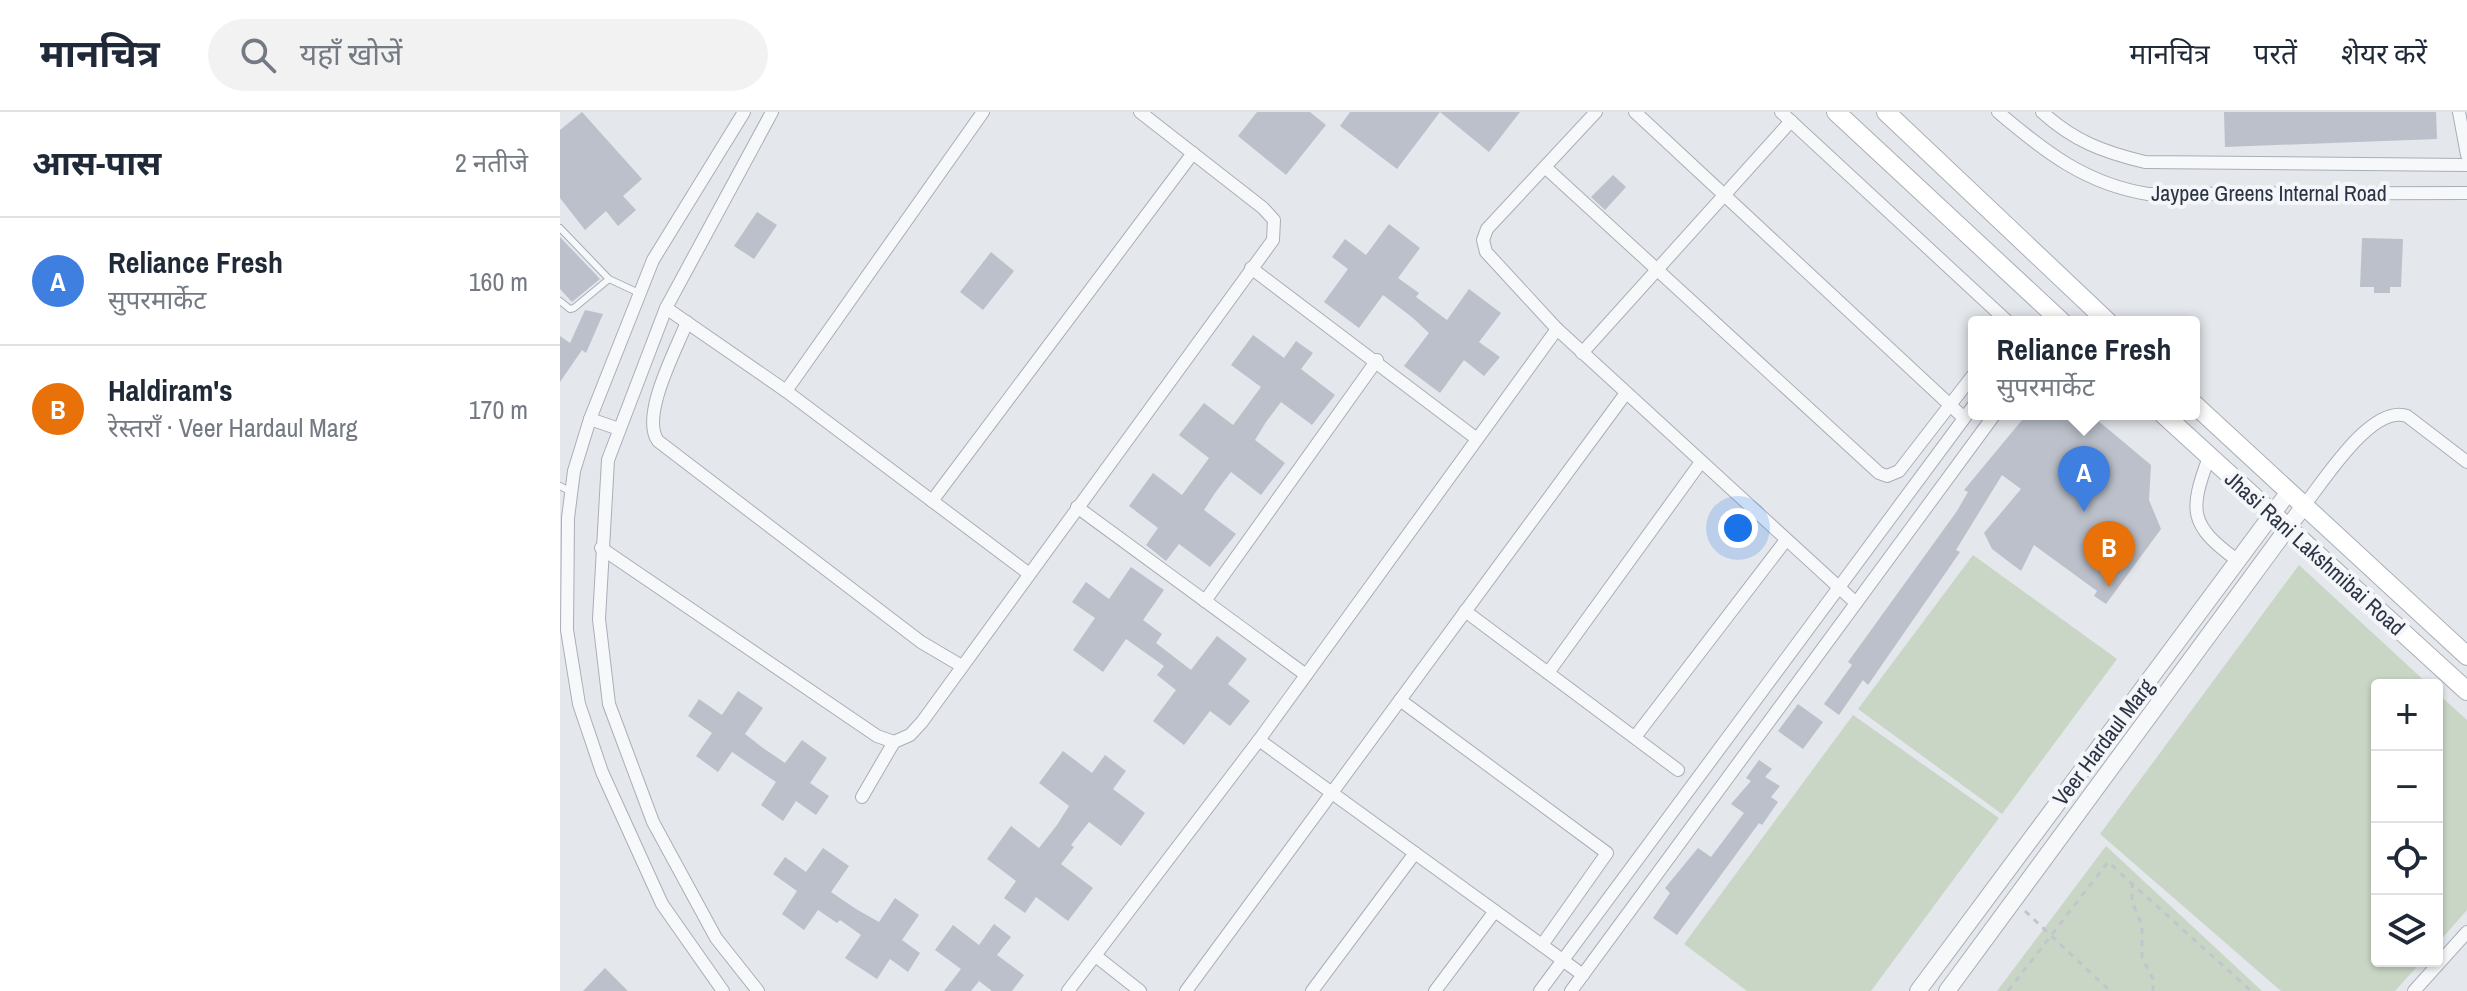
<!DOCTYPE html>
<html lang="hi">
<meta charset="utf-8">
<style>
body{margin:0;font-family:"Archivo Narrow","Noto Sans Devanagari",sans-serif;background:#f2f2f3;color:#1f2937}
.controls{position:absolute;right:24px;bottom:24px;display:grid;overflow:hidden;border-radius:8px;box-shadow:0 2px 6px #0004}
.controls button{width:72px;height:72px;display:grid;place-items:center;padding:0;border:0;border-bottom:2px solid #e0e1e3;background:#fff;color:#1f2937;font:40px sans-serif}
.you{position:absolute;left:1178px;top:416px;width:28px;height:28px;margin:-20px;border:6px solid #fff;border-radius:50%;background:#1a73e8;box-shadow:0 0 0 12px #1a73e833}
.badge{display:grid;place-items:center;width:52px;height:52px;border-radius:50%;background:#2563eb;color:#fff;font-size:26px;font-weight:700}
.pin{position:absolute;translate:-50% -66px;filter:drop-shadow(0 2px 4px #0008)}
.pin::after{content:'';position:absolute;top:42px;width:28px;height:24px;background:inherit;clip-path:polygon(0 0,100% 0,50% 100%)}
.popup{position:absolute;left:1408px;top:204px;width:232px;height:104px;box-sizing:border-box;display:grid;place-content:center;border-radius:8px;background:#fff;filter:drop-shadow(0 2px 6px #0005);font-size:26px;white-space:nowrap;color:#747a83}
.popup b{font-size:30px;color:#1f2937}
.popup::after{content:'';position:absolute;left:50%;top:100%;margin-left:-16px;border:16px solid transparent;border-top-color:#fff}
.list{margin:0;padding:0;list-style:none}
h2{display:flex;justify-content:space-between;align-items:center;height:104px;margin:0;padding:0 32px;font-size:34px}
h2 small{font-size:26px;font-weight:400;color:#747a83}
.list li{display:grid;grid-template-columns:52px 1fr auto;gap:24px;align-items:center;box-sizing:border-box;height:128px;padding:0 32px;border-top:2px solid #e0e1e3}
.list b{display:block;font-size:30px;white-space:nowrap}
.list p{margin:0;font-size:26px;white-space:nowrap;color:#747a83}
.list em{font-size:26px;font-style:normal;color:#747a83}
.icon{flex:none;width:44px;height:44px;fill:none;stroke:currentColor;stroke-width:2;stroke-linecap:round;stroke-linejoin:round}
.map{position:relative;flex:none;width:1907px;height:879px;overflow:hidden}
header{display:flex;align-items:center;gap:48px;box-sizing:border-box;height:112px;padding:0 40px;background:#fff;border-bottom:2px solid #e0e1e3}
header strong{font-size:38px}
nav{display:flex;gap:44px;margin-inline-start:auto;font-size:28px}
.search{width:560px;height:72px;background:#f2f2f3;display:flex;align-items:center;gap:20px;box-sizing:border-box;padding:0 28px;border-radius:44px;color:#747a83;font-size:30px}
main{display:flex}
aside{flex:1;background:#fff}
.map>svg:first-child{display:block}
</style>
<header>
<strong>मानचित्र</strong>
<div class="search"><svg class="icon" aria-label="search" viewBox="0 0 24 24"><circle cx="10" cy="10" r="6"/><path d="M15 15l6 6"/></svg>यहाँ खोजें</div>
<nav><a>मानचित्र</a><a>परतें</a><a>शेयर करें</a></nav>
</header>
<main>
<aside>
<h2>आस-पास<small>2 नतीजे</small></h2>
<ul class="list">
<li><span class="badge" style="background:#3f7fe0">A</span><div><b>Reliance Fresh</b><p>सुपरमार्केट</p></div><em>160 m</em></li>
<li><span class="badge" style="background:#e8710a">B</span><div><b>Haldiram's</b><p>रेस्तराँ · Veer Hardaul Marg</p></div><em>170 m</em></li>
</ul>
</aside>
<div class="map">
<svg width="1907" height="879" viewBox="0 0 1907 879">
<rect width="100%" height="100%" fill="#e4e7ec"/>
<g fill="#c9d6c5">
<path d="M1413,443L1557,547L1442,702L1298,597Z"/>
<path d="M1739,453L1869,573H1817V849H1862L1835,879H1721L1540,722Z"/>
<path d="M1877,581L1907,608V798L1877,832Z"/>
<path d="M1293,603L1439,706L1311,879H1187L1124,832Z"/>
<path d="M1546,734L1702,879H1437Z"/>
</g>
<g fill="#bbc0ca">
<path d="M22,0L82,67L63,84L76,98L58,114L46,99L25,118L0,86V18Z"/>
<path d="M697,0H750L766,13L726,63L678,24Z"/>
<path d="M790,0H880L837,57L780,14Z"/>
<path d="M880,0H960L929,40Z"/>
<path d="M1664,0H1876L1877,27L1665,35Z"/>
<path d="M1053,63L1066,75L1045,98L1031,85Z"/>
<path d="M197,100L217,113L194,147L174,134Z"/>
<path d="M829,112L860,136L838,166L859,181L856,185L887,208L909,177L941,201L919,230L940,245L924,264L904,248L880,281L844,254L869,221L853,206L823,183L799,216L764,190L788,157L772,145L785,127L806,143Z"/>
<path d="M0,125L40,167L12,190L0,177Z"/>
<path d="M1802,126L1843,127L1841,175H1830V181H1814V175H1800Z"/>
<path d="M431,140L454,159L423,198L400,180Z"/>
<path d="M25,198L43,202L26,241L22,238L0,270V224L10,231Z"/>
<path d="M693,223L724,246L736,229L753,241L741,257L775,283L752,313L721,290L706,310L695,328L725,351L701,383L671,360L655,381L644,398L676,422L650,455L619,432L606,449L586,433L598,416L569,394L593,361L622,383L649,346L619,323L644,291L673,313L701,275L671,253Z"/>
<path d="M1467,302H1530L1591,353L1589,388L1601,417L1546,492L1534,484L1537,479L1474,433L1461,459L1432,437L1424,421L1461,377L1442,363L1396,438L1400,440L1308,573L1303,568L1279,603L1264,592L1292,553L1288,550L1397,399L1408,380L1404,378Z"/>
<path d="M571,455L604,478L583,508L602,522L596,531L631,558L657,524L687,547L668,572L690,589L670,614L650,599L624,633L593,609L616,578L597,563L604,554L566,527L543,560L513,538L535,506L512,490L526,470L549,487Z"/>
<path d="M178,579L203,596L185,622L203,636L225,651L242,628L267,646L250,671L269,684L256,703L236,689L223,709L201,693L216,670L172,640L158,660L136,644L152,621L128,604L139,587L162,603Z"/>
<path d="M1238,592L1263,610L1243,637L1218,619Z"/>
<path d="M503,639L532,661L545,643L566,659L553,677L585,701L561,734L529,710L511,733L514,735L501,752L533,776L508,809L476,785L465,801L444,786L456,769L427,747L451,714L479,736L497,713L509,694L479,671Z"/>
<path d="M1199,648L1212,657L1205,665L1220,674L1211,685L1218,690L1202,713L1199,711L1117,823L1093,806L1110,781L1105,776L1138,736L1151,745L1184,701L1171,692L1191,669L1186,666Z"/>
<path d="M263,736L289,754L271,780L296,797L319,810L335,786L359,803L342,828L360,841L348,860L330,847L317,867L285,846L301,823L280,808L277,811L258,798L244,818L222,802L237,779L213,762L225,745L246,760Z"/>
<path d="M434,812L451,825L437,843L464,863L452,879H432L419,869L411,879H384L401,857L375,838L393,813L419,833Z"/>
<path d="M45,856L68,879H23Z"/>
</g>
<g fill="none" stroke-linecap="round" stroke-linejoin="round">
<defs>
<g id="service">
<path d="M0,116L49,167L79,181"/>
<path d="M0,189L10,197L14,196L49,167"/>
<path d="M0,374L11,380"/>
</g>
<g id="minor">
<path d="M1036,0L927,117L923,128L926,140L997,217L1296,491"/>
<path d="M1075,0L1404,306"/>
<path d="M1221,0L1448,210"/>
<path d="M1438,0C1485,40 1526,72 1588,82L1907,81"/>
<path d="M1482,0C1514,29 1543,40 1585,50L1907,53"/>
<path d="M1899,0L1907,43"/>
<path d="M985,55L1319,361L1327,364L1339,359L1414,262"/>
<path d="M691,156L917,327"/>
<path d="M106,196L226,279L468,461"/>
<path d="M127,210C116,238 80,304 98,329L361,530L400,553"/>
<path d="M1022,241L1231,9"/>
<path d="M226,279L423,0"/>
<path d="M30,307L59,317"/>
<path d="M1649,345C1629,399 1629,413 1677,448"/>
<path d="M372,389L633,41"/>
<path d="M517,395L746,563"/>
<path d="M1743,395C1764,369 1811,292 1847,304L1907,350"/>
<path d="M41,436L317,624L334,630"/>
<path d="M645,489L817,248"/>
<path d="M905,499L1118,658"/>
<path d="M988,561L1141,350"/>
<path d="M840,588L1047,741L982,833"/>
<path d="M1075,625L1226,428"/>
<path d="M699,628L1023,863"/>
<path d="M302,685L334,630L350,623L362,610L713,128L714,108L703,96L580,0"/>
<path d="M537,845L580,879"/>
<path d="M163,879L102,792L42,660L19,592L7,518L8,406L14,359L30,307L93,148L184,0"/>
<path d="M198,879L156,826L93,710L49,592L39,507L48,348L106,196L212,0"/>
<path d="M508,879L699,628L997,217"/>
<path d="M626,879L1066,281"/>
<path d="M752,879L855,741"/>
<path d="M875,879L935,799"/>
<path d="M980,879L1414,293"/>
<path d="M1011,879L1435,302"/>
<path d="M1854,879L1907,820"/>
</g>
<g id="tertiary">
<path d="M1358,879L1728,381"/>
<path d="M1387,879L1743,395"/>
</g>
<g id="secondary">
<path d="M1276,0L1502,210"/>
<path d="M1326,0L1548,210"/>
<path d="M1634,292L1907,544"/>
<path d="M1603,302L1907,579"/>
</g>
</defs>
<use href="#service" stroke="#a9aeb7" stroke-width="8"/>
<use href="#minor" stroke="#a9aeb7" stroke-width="14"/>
<use href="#tertiary" stroke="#a9aeb7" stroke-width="18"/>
<use href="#secondary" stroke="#a9aeb7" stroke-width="20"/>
<g stroke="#c2c5cb" stroke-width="3" stroke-dasharray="6 6" stroke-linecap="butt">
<path d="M1572,770V789L1582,814V845L1593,867V879"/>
<path d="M1465,799L1550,879"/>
<path d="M1448,879L1548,750L1691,879"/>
</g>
<use href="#service" stroke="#f7f8fa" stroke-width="6"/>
<use href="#minor" stroke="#f7f8fa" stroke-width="12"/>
<use href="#tertiary" stroke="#f7f8fa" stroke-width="16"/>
<use href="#secondary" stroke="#fff" stroke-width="18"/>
</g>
<g text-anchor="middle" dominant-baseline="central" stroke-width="8" stroke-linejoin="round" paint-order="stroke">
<g font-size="22" fill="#2b3445" stroke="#f4f6f9">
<text x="1709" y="81">Jaypee Greens Internal Road</text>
<text transform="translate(1755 441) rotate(42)">Jhasi Rani Lakshmibai Road</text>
<text transform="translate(1543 630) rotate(-53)">Veer Hardaul Marg</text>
</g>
</g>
</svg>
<div class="controls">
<button>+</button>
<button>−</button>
<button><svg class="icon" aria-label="locate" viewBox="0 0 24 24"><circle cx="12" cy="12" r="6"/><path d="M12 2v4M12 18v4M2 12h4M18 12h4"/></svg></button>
<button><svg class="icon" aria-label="layers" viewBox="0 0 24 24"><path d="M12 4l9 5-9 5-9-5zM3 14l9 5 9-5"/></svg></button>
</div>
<div class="you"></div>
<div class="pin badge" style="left:1524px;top:400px;background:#3f7fe0">A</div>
<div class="popup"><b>Reliance Fresh</b>सुपरमार्केट</div>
<div class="pin badge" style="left:1549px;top:475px;background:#e8710a">B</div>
</div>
</main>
